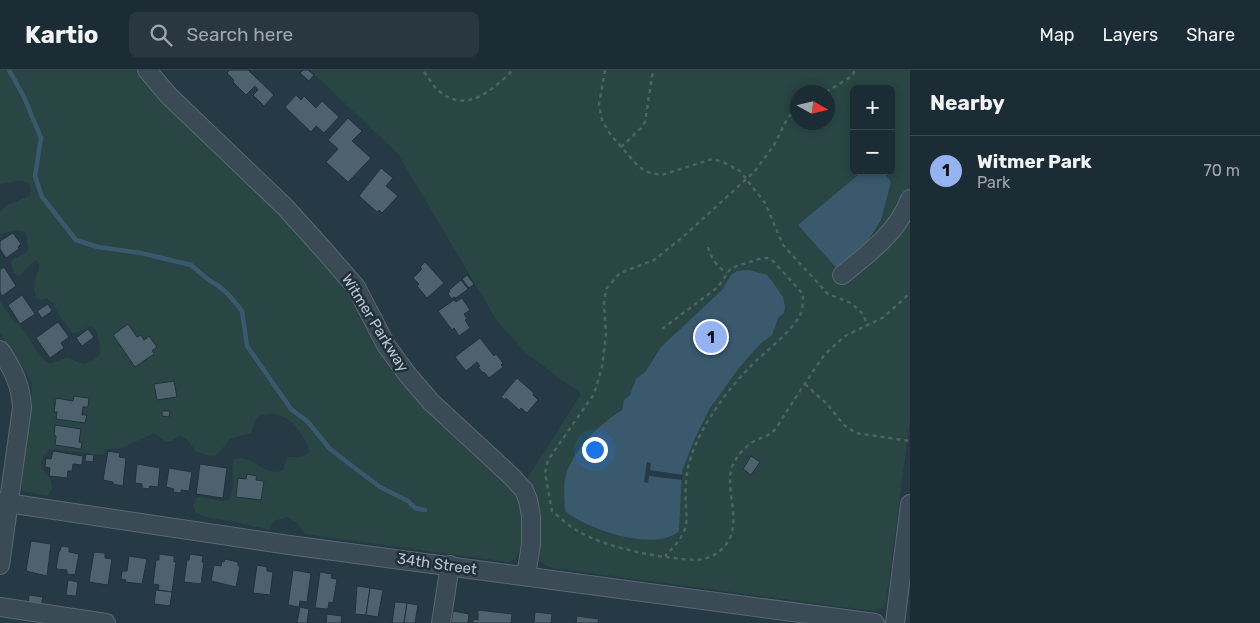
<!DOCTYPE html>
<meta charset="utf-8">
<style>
body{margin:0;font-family:Rubik,sans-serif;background:#293840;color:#f1f3f6}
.controls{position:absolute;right:15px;top:15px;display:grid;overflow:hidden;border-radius:8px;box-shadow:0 2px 8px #0003}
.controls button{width:45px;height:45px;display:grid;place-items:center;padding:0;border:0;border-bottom:1px solid #3a484f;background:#1c2c34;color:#f1f3f6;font:25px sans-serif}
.compass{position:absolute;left:790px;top:15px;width:45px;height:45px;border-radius:50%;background:#1c2c34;box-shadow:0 2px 8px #0003;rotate:98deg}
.you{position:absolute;left:594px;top:379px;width:18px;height:18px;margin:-12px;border:4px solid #fff;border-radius:50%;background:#1a73e8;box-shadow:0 0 0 8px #1a73e833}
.badge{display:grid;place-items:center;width:32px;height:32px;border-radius:50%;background:#95b2f1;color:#111;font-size:16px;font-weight:700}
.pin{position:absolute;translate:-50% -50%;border:2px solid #fff;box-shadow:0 1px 5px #0006}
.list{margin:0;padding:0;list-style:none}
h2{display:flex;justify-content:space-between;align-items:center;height:65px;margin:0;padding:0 20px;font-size:21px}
h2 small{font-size:16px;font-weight:400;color:#a0a7ac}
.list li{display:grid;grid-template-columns:32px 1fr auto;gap:15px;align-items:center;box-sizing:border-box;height:70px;padding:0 20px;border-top:1px solid #3a484f}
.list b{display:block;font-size:19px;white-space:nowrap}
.list p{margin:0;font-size:16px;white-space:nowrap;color:#a0a7ac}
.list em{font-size:16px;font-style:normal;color:#a0a7ac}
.icon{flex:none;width:28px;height:28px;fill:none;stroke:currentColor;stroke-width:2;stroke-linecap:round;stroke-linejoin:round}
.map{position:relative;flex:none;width:910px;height:553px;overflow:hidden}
header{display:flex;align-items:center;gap:30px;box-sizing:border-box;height:70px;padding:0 25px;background:#1c2c34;border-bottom:1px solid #3a484f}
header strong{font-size:24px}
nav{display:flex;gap:28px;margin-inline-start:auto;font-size:18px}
.search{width:350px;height:45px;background:#293840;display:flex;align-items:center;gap:12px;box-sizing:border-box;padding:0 18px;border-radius:8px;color:#a0a7ac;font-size:19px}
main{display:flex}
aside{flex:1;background:#1c2c34}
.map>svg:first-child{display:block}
</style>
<header>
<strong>Kartio</strong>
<div class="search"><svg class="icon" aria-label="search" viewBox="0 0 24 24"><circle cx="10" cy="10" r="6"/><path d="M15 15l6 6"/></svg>Search here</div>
<nav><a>Map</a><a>Layers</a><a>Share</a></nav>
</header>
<main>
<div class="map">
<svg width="910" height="553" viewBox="0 0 910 553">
<rect width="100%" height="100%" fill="#263a45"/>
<g fill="#294644" fill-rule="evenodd">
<path d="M0,0H137L161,29L280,140L347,216L379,275L504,408L522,436L524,456L522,473L516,489L508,492L305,464L297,453L288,447L274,451L269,460L236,452L210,448L196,443L193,435L197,427L223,431L228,430C240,413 227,399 235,389C254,384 265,409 283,400L287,387C296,387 304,389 310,381C303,363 289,342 268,344C264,345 260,345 258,348C254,352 253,358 251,363L230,369L217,385L212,386L196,382L188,370L180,365C168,375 166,373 154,363L122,378L106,379L103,385L50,379L44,385L41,393L45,403L51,410L52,419L47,426L23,421L21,418L32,326L31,312L25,300L0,263V231L11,248L24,260L39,285L46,292L51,293L65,288H70L79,293L84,294L93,291L100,284C99,274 99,262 91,255L78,262L72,263C66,252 57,246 54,234L46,228L41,230L36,228C35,224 34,219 34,215C34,205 43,200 37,190C29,194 26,202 18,206L14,203L11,193L13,189L27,182L28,177L26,163C18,157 9,163 0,164V142L7,135L30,126C36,104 12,112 0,114Z"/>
<path d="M310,0H910V350L886,531L883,538L875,541L553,498L543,494L539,489L537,449L532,413L527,409L581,324L526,283L497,251L398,84ZM854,19H891V101H854ZM798,22H828V52H798Z"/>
</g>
<g fill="#3a596d">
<path d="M863,101H883L891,112L881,150L869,169L874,173L840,202L798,155Z"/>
<path d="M749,200L767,205L772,211L783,227L785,237L784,243L778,248L772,265L760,274L739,298L710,338L695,368L682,401L679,461C655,483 587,459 565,441C565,430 563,419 565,409C571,382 599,354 622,340L624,330L630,325L636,309L646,301L661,277L722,220L731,205L737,201Z"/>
</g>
<path fill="#263a45" d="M647,392L651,393L650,400L683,405L682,410L649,406L648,413L644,412Z"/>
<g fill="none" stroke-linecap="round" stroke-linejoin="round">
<path stroke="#3a596d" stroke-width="4.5" d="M9,0L24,27L41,68L35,106L42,127L76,170L98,177L141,183L191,195L210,211L216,214L228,224L242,241L247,276L291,339L308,352L330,379L360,402L380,417L408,431L415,438L425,440"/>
</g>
<g fill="#4d626d" stroke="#22323c">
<path d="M230,0H248L274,25L264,36L253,25L258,20L255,16L246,25L233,12L234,10L227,3Z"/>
<path d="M303,0H308L314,5L309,11L300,3Z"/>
<path d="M296,25L301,30L304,26L316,38L322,31L339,47L324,63L316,56L311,62L285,37Z"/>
<path d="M348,48L362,61L352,71L371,88L348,112L326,92L338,79L328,70Z"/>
<path d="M381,98L393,108L386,116L398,126L382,143L379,140L377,142L359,126Z"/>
<path d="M13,163L21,174L18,177L19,179L6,188L0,179V171Z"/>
<path d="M425,192L444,213L427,228L417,216L419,214L413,208L422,199L420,197Z"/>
<path d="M4,197L16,216L2,226L0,222V200Z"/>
<path d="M467,205L474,214L469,218L462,209Z"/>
<path d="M461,210L468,219L456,228L454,227L452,229L448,224L450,222L449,220Z"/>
<path d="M22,225L35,244L20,254L8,235Z"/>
<path d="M462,228L470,240L464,244L467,249L465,250L470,258L459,266L454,258L452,260L438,241L454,230L456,232Z"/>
<path d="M48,234L52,241L42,248L37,241Z"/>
<path d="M58,252L69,267L61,273L64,278L50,288L36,268Z"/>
<path d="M128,254L137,267L141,265L144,270L149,266L157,277L152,281L154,284L135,297L113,265Z"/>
<path d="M88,259L94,267L82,276L76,268Z"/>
<path d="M480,268L494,286L496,284L503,293L501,295L503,297L489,308L484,302L483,303L478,297L480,296L477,292L466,301L455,287Z"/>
<path d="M517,308L534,323L533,325L538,330L527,343L521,338L519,340L506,328L505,330L501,327Z"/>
<path d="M174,311L177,327L157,330L154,314Z"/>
<path d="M74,326L89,328L88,337H83L82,345H87L85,353L56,349L57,342H54L56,328L73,331Z"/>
<path d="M162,341H170L169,347L162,346Z"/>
<path d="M55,355L81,359L79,372L82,373L81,379L55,375L56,366L54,365Z"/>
<path d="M53,381L83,386L82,395L73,394L72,401H68L67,408L49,406L50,398L45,397L46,388L51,389Z"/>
<path d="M108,381L120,383L119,387L126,388L123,416L113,414V412L103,410Z"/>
<path d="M86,384L94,385L93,392L85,391Z"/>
<path d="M751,386L760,392L751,405L743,399Z"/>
<path d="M137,394L160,398L158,417L150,416L149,419L142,418V414L135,413Z"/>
<path d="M200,394L227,398L223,428L196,424Z"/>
<path d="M169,398L192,402L189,421L181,420V423L173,422L174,419L166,417Z"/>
<path d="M247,404L257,406L256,410L264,411L261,430L236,427L238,408L246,409Z"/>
<path d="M31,471L51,474L47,506L26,501Z"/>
<path d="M61,476L69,477V482L79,484L75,505L67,504V500L56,499L59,481H60Z"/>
<path d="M94,482L105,483V488L112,489L108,515L89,512Z"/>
<path d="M159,484L174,486V492H176L172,522L158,520L159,515L153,514L156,490H159Z"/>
<path d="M190,484L203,486L202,492H204L201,514L184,512L187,490H189Z"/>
<path d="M129,486L147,489L142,514L125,512L126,510L121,509L122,501H127Z"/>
<path d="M225,489L238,492V496H240L236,517L211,511L214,495L221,496L222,491L224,492Z"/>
<path d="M257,495L267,497V501L273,502L270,525L253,523Z"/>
<path d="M293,500L311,503L307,532L300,531L299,537L288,535Z"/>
<path d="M320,502L332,504L331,508L337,509L333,533L329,532L328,539L315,538Z"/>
<path d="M68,510L78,512L76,526L66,525Z"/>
<path d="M357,516L370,518L366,545L355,544Z"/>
<path d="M370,518L383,520L378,547L366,545Z"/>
<path d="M156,520L172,522L170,536L154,534Z"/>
<path d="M29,525L43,527L41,537L28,535Z"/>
<path d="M395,532L407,533L404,553H392Z"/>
<path d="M407,533L418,535L415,553H404Z"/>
<path d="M300,537L309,539L307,553H297Z"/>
<path d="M478,540L512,544L511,553H473V549L478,550Z"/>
<path d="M453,541L469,544L468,553H451Z"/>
<path d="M535,542L552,544L551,553H534Z"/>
<path d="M327,544L342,546L341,553H326Z"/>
<path d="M577,546L599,549L598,553H576Z"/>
</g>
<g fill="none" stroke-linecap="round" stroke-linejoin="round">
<defs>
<g id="minor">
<path d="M147,0L168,25L285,137L322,178L356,217L386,275L407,304L431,332L511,406L524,420L528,430L531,446V474L526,506"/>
<path d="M842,205C868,184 898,162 910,129"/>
<path d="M0,280C13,299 21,315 22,338L0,495"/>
<path d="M0,432L289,475L875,553"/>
<path d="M0,537L106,553"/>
<path d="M441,553L450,495"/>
<path d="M895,553L910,434"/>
</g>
</defs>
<use href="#minor" stroke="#5a6872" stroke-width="20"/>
<g stroke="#496461" stroke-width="2.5" stroke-dasharray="4 4" stroke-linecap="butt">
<path d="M605,0L599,35L602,50L610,64L639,97L650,103L662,105L712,89L723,92L740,101L765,133L783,175L828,224L851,233L863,244L867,255"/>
<path d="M424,2C429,8 433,16 439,21C467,45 493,19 513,0"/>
<path d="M826,22L852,6L855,0"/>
<path d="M798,40L788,47L774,75L755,101L684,166L654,190L620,203L606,219L604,233L606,264L602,297L594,324L548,390L545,403L552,441C560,448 568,455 576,460C608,479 660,488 696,490C707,489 715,486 723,478C745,455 724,423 732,397C736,386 745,377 754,371C760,368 766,367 771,363C777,359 781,350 785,344C798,324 811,304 825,284L845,266L884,247L910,223"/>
<path d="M621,77L641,58L645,52L653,0"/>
<path d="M708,177C711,188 717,197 727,203"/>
<path d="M662,259L718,217L731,198L762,188H768L773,191L803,224C803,231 803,241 799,247C790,262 770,278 757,290C741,305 727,322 715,340C701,360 687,388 686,413C683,451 697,454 665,486"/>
<path d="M805,314L828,335L844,355L856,363L910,371"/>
</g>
<use href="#minor" stroke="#3b4b55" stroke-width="18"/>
</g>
<g text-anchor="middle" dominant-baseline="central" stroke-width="5" stroke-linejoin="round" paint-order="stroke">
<g font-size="15" fill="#b9c5ce" stroke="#20303a">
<text transform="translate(375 253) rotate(58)">Witmer Parkway</text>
<text transform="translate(437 494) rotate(8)">34th Street</text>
</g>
</g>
</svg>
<div class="controls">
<button>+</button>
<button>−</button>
</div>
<svg class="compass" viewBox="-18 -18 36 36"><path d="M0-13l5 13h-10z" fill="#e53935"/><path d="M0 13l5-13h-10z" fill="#a0a7ac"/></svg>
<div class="you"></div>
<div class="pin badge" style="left:711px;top:267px">1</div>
</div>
<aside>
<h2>Nearby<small></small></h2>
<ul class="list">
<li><span class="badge">1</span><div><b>Witmer Park</b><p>Park</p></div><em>70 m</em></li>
</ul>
</aside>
</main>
